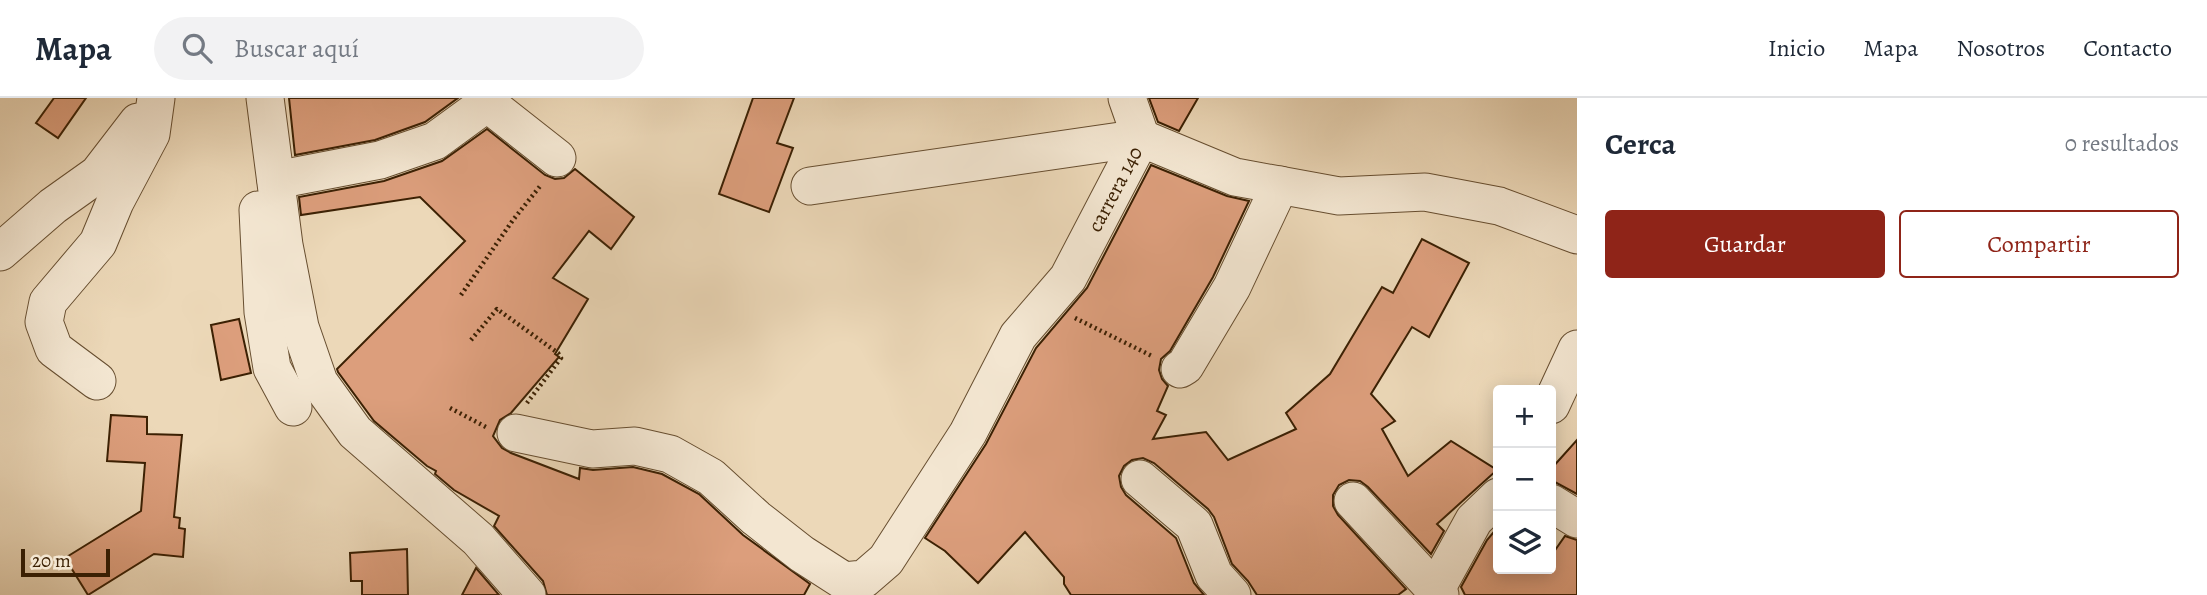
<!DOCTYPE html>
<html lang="es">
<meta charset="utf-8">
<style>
body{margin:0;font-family:Alegreya,serif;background:#f2f2f3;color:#1f2937}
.controls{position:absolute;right:21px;bottom:21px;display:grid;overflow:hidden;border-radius:7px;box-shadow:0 4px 18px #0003}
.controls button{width:63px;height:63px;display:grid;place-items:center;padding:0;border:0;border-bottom:2px solid #e0e1e3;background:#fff;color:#1f2937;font:35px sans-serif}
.scale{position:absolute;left:21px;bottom:18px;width:89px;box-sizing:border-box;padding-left:7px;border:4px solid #3b2003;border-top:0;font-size:19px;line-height:24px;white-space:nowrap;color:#3b2003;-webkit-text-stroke:5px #f3e6d1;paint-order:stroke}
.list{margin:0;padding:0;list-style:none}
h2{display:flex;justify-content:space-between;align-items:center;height:91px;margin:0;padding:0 28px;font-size:30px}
h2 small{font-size:23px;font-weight:400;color:#747a83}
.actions{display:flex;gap:14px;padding:21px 28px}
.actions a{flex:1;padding:16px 0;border:2px solid #8f2418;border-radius:7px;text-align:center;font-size:24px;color:#8f2418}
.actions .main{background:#8f2418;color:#fff}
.icon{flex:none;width:38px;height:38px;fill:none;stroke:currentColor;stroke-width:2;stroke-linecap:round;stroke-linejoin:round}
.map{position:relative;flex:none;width:1577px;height:497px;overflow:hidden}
header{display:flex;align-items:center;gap:42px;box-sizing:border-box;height:98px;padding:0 35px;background:#fff;border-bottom:2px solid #e0e1e3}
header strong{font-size:33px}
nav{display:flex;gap:38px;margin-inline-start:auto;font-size:24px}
.search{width:490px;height:63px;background:#f2f2f3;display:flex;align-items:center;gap:18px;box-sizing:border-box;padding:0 24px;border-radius:38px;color:#747a83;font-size:26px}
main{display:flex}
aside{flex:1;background:#fff}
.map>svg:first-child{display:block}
</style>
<header>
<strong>Mapa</strong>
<div class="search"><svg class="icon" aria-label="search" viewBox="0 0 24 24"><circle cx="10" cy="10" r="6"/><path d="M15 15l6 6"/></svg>Buscar aquí</div>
<nav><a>Inicio</a><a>Mapa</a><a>Nosotros</a><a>Contacto</a></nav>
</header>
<main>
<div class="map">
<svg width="1577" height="497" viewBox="0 0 1577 497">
<rect width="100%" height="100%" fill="#ecd8b8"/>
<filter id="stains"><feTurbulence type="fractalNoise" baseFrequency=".00286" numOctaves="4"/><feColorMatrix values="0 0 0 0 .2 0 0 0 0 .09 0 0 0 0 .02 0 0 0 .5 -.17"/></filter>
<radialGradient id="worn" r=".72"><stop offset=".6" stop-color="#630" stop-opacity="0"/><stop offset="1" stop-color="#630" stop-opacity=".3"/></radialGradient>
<g fill="#dc9e7c" stroke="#3b2003" stroke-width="2">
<path d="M54,0H86L58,40L36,25Z"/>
<path d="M289,0H458L425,24L375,42L295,57Z"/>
<path d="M753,0H794L777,45L793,50L769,114L719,96Z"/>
<path d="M1149,0H1198L1179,33L1158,24Z"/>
<path d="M487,31L545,77L555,81L564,80L575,71L634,119L611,151L589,133L553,180L588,201L555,256L559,259L511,315L500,322L493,338L502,350L511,355L579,381L580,370L593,372L633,369L662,376L699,396L743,437L810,486L804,497H547L543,483L494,428L499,418L454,392L435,376L436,373L427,368L374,323L338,274L337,271L465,143L420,99L301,117L299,99L384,83L442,63Z"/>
<path d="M1151,67L1227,98L1249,103L1213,179L1170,253L1161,261L1159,272L1162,281L1168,288L1157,313L1166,317L1153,341L1206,334L1228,362L1296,331L1286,315L1330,276L1382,189L1393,195L1422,141L1469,165L1429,239L1412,229L1371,296L1395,323L1382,331L1408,378L1451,343L1497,372L1437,426L1444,433L1431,456L1368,389L1360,383L1349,382L1339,387L1333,397V408L1338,417L1406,491L1398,497H1257L1248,483L1232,466L1214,419L1208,411L1154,365L1143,360L1132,362L1124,368L1119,378L1121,389L1126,397L1176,440L1194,485L1204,497H1071L1064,486V479L1025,434L978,485L945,453L925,440L986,346L1036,250L1087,190Z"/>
<path d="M239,221L251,275L221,282L211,227Z"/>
<path d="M111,317L147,319V336L182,337L174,419L180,420L179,430L185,431L183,459L154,456L88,497L65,460L141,413L145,365L107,363Z"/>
<path d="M1577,342V396L1551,382V371Z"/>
<path d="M1498,429V471H1551V458L1565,438L1577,442V497H1465L1461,489L1487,442Z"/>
<path d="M407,451L408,497H362V483H351L350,455Z"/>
<path d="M476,470L499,497H462Z"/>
</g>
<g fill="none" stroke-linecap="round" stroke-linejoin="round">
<defs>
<g id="minor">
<path d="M265,0L284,147L300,229L319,284L355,334L478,441L527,497"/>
<path d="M487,5L557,60"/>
<path d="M276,82L380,62L435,43L487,5L489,0"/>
<path d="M810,88L1141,40L1127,0"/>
<path d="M258,112L263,214L272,270L293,309"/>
<path d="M0,154L53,108L98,76L138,24"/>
<path d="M1180,271L1185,268L1232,189L1280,87"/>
<path d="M97,283L54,251L44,224L48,204L98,145L115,104L151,36L156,0"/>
<path d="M1551,307L1577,251"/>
<path d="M516,335L592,351L635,348L670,356L711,379L756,420L802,456L844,483L864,481L886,462L968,335L1018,238L1068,180L1141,40L1235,79L1339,98L1425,94L1499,108L1577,137"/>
<path d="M1140,381L1194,427L1214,477L1232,497"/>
<path d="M1353,403L1440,497"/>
<path d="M1551,405L1577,421"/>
<path d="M1435,497V493L1474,422L1498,399"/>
</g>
</defs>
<use href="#minor" stroke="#674e30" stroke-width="39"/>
<g stroke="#3b2003" stroke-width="4.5" stroke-dasharray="2 3.5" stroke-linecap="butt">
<path d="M461,197L513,122L541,87"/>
<path d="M1075,220L1152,258"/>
<path d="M471,242L497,211L558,255L561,260L527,305"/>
<path d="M450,310L486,329"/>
</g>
<use href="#minor" stroke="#f3e6d1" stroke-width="37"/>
</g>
<g text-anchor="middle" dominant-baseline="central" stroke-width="7" stroke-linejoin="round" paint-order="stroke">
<g font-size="21" fill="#3b2003" stroke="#f3e6d1">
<text transform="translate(1115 91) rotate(-62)">carrera 140</text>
</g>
</g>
<rect width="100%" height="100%" filter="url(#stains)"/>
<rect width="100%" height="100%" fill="url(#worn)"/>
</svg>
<div class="controls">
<button>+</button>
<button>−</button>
<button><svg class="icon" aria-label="layers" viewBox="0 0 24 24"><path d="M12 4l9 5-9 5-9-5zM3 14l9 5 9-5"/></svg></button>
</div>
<div class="scale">20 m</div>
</div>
<aside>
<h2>Cerca<small>0 resultados</small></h2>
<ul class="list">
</ul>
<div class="actions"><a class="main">Guardar</a><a>Compartir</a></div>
</aside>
</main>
